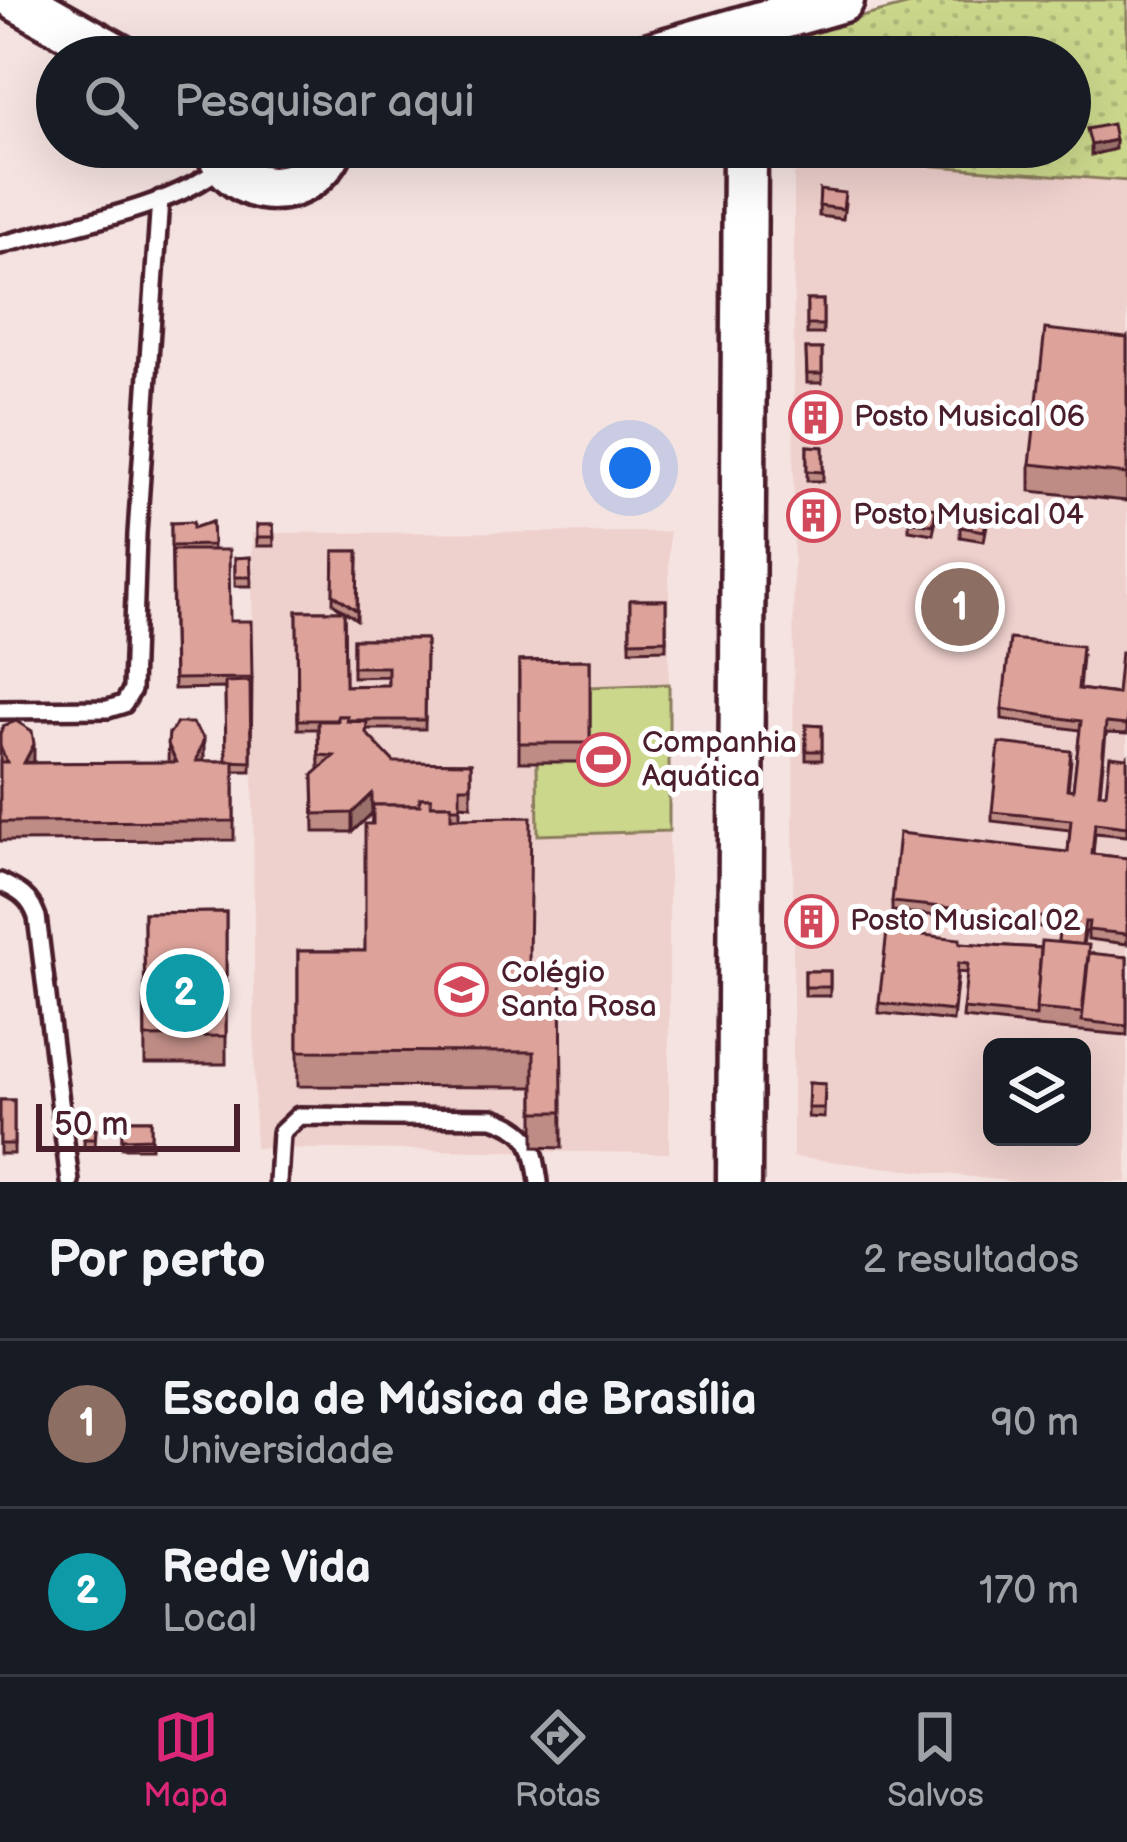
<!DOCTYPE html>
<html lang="pt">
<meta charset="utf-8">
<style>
body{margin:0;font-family:"Balsamiq Sans",sans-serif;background:#20242c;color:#f1f3f6}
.controls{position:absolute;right:36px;bottom:36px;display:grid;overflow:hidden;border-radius:18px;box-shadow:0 12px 48px #0002}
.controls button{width:108px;height:108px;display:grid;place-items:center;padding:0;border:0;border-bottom:3px solid #363941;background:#171b24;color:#f1f3f6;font:60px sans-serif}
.scale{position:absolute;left:36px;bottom:30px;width:204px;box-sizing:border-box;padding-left:12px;border:6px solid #4a1f2b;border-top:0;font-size:33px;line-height:42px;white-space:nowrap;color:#4a1f2b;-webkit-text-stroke:9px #fff;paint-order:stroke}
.you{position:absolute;left:630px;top:468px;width:42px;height:42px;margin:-30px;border:9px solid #fff;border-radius:50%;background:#1a73e8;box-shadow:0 0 0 18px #1a73e833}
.badge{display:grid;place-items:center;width:78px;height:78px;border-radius:50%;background:#db2777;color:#fff;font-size:39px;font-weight:700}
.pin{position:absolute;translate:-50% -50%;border:6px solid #fff;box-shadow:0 3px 12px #0006}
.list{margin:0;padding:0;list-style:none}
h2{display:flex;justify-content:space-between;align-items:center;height:156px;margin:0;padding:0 48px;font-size:51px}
h2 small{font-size:39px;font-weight:400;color:#9ea1a6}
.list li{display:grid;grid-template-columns:78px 1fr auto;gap:36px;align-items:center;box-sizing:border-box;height:168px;padding:0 48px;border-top:3px solid #363941}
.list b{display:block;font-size:45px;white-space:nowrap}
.list p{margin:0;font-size:39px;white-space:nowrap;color:#9ea1a6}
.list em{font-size:39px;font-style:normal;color:#9ea1a6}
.icon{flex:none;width:66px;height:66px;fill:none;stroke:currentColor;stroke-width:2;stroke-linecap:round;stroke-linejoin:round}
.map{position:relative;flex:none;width:1127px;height:1182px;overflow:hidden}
.search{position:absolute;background:#171b24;box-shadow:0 12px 48px #0002;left:36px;right:36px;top:36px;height:132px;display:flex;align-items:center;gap:30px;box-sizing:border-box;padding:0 42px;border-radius:66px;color:#9ea1a6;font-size:45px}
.sheet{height:492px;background:#171b24}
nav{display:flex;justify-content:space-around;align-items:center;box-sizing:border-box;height:168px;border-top:3px solid #363941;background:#171b24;font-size:33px;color:#9ea1a6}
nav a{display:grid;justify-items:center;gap:6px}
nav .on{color:#db2777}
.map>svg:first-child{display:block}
</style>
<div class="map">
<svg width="1127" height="1182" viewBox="0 0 1127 1182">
<defs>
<pattern id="grass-dots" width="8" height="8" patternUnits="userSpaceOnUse" patternTransform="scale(3)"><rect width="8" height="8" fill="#cbd88c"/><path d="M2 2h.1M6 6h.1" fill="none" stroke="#b0b979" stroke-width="1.8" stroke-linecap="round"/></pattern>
</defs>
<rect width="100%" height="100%" fill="#f5e3e1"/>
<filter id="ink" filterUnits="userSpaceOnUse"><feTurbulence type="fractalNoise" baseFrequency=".00833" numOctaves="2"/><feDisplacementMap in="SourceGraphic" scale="24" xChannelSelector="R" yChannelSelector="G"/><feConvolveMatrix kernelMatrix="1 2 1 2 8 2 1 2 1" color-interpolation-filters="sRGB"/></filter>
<g filter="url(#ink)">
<g fill="#eed0cc" fill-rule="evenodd">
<path d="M1127,77V1182H1018L793,1157L794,174L885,147H1070ZM992,1047H1082V1137H992Z"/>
<path d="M669,532V1153L255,1148L252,533Z"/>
</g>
<path fill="url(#grass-dots)" stroke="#8a7c5c" stroke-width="3" d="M925,0H1127V181L798,155L789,147H1070V57H757V45Z"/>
<path fill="#cbd88c" stroke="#8a7c5c" stroke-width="3" d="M669,684V831L538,835L536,689Z"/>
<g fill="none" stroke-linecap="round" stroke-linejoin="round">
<defs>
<g id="lane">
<path d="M0,245C63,227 175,208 222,166"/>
<path d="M0,710L108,709L124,704L132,690L137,534L160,199"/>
<path d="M0,882C19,891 30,897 37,917L70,1182"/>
<path d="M278,1182L281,1133L299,1116L493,1118C532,1131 533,1144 539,1182"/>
</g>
<g id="secondary">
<path d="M18,0L120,57"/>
<path d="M643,57L842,0"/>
<path d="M216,147C238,203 309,200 332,147"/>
<path d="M739,1182L745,147"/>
</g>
</defs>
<use href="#lane" stroke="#4a1f2b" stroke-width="24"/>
<use href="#secondary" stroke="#4a1f2b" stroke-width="51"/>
<use href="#lane" stroke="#fff" stroke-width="15"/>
<use href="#secondary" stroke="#fff" stroke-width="42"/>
</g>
<g fill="#be8c85" stroke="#4a1f2b" stroke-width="3">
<path d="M820,190L845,203L843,219L819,216Z"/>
<rect x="807" y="300" width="16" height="34"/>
<path d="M1127,338V501L1030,491V464Z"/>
<path d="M806,349H822V383H807Z"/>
<path d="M807,397L823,398V432H807Z"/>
<path d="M807,446L823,447V481H807Z"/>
<path d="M806,495H823L822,530H807Z"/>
<path d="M936,518L933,534L909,530V521Z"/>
<path d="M212,522L213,550L230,621L252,678L251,771H234V840L0,841V734L34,763L168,762L169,734L204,757L202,761H226L225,688L174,689L171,523L193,528Z"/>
<path d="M257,525H273L274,546H257Z"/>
<path d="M987,525L984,541L960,537V527Z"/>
<path d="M334,551H358L357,620L344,611L345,686L388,685V676L353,677V639H426L425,729H367L366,733L394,762L471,763V806L460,805V818L530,964H561L562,1148L534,1147V1087L298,1086V951H365L372,813L352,832H314L313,775L319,770L318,729H298L297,611H343L333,603Z"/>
<path d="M250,557L251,586H235V558Z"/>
<path d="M630,600H666V649L630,650Z"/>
<path d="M1127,653V734L1106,733L1100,793H1106L1127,758V836L1095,833L1093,854L1127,858V944L1088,939V932H1085L1083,945L1089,954L1127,957V1035L1036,1027V1026L963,1018L967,973L958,972L953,1021L879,1013V1003L960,943L1041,948L1058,942L1060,929L892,911V902L1068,852L1070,830L992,821V812L1071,760L1068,790H1073L1080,730L1002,719V709L1082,656L1079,689L1117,694Z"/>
<path d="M590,660V762H519V661Z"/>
<path d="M806,725L822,726V760H806Z"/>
<path d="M804,896H819V930H803Z"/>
<path d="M226,912V1064H145L144,913Z"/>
<rect x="805" y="971" width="25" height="25"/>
<path d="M809,1083L825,1084L824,1118L808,1117Z"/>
<rect x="0" y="1100" width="14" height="54"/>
<rect x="122" y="1120" width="29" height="28"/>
<path d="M84,1129H96L95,1148H84Z"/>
</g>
<g fill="#9b726c" stroke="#4a1f2b" stroke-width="3">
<path d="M1115,140V149L1091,155V145Z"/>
<path d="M204,738V757L196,780V761Z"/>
<path d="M34,744V762L24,763Z"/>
<path d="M372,794V813L352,832V813Z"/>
</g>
<g fill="#dda39b" stroke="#4a1f2b" stroke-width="3">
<path d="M1112,124L1115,140L1091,145L1087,129Z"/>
<path d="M820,190L845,193L843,209L819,206Z"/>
<rect x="807" y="300" width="16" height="25"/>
<path d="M1045,329L1127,338V474L1030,464Z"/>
<path d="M806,349H822V374H807Z"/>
<path d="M807,397L823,398V423H807Z"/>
<path d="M807,446L823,447V472L807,471Z"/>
<path d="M806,495H823L822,520H807Z"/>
<path d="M911,505L936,509L933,525L909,521Z"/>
<path d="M962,512L987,516L984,531L960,527Z"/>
<path d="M193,522V528L212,522L213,545L171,546V523Z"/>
<path d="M257,525H273L274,537H257Z"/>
<path d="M172,550H229L230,621H251L252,678L174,679Z"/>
<path d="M334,551H358L357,611L333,594Z"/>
<path d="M250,557L251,577H235V558Z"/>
<path d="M630,600H666V640L630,641Z"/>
<path d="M297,611H344L345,686L388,685V667H353V639H426L425,720H347V716H338V720H298Z"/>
<path d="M1010,639L1082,646L1078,689L1117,694L1121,652L1127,653V725L1106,723L1099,793H1106L1110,756L1127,758V827L1095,823L1092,854L1127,858V934L1088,930L1089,922H1085L1082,945L1058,942L1060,919L892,902L899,833L1068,852L1071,820L992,812L999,743L1071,751L1067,789L1073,790L1081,721L1002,709Z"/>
<path d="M590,660V743H519V661Z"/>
<path d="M250,681L251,762L226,761L225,682Z"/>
<path d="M338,716H347V721L367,722L366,733L394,762L471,763V787H460V808H451V805H431V798H420V805H373L372,809V794L352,813L314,814L313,775L334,756L319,755L318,721H338Z"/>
<path d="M16,721L32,731L34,744L24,763L176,762L168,744L169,734L177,723H192L204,738L196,761H234V821L0,822V762H7L0,746V734L3,726Z"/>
<path d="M806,725L822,726V751H806Z"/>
<path d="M420,798H431V805H451V818L531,817L529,964H561L562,1112H534V1052L298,1051V951H365V824H373V805H420Z"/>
<path d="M804,896H819V921H803Z"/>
<path d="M226,912V1036L145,1037L144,913Z"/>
<path d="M887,931L960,939V943L1041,948L1036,1016L963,1009L968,964L958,963L953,1011L879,1003Z"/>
<path d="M1042,941L1089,945L1082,1013L1036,1009Z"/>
<path d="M1089,953L1127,957V1026L1082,1021Z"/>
<rect x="805" y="971" width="25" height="16"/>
<path d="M809,1083L825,1084L824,1108H808Z"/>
<rect x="0" y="1100" width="14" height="44"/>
<path d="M122,1120H151V1138L122,1139Z"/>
<path d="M84,1129H96L95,1139H84Z"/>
</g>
</g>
<defs>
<symbol id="building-ring" viewBox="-11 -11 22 22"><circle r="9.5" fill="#fff" stroke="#d1495b" stroke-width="1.5"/><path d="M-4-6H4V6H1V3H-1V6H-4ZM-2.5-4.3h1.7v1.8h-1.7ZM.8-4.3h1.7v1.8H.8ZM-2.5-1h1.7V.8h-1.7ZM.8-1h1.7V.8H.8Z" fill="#d1495b"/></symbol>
<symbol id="stadium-ring" viewBox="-11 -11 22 22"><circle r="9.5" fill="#fff" stroke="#d1495b" stroke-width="1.5"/><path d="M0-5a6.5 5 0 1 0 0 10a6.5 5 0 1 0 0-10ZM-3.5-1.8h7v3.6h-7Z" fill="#d1495b"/></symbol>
<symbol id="school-ring" viewBox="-11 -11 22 22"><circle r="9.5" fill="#fff" stroke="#d1495b" stroke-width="1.5"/><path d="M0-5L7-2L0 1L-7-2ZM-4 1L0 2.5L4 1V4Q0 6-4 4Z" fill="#d1495b"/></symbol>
</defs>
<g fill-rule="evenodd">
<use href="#building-ring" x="786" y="388" width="59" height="59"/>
<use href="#building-ring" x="784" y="486" width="59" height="59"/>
<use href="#stadium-ring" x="574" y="730" width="59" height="59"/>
<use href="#building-ring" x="782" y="892" width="59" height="59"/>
<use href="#school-ring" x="432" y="960" width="59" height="59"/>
</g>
<g text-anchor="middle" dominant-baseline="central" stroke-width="10" stroke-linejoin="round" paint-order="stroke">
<g font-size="30" fill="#4a1f2b" stroke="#fff" text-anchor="start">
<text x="854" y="417">Posto Musical 06</text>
<text x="853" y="515">Posto Musical 04</text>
<text x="642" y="743">Companhia<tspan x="642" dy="34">Aquática</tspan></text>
<text x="850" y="921">Posto Musical 02</text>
<text x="501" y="973">Colégio<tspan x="501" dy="34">Santa Rosa</tspan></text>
</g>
</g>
</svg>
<div class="controls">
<button><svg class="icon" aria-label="layers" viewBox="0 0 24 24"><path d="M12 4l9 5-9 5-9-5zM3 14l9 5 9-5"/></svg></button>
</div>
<div class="scale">50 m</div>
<div class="you"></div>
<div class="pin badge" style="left:960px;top:607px;background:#8d6e63">1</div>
<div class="pin badge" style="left:185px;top:993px;background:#0f9aa8">2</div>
<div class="search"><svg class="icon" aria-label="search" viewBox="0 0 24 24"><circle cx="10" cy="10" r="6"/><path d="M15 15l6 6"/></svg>Pesquisar aqui</div>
</div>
<section class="sheet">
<h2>Por perto<small>2 resultados</small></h2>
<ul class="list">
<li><span class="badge" style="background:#8d6e63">1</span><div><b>Escola de Música de Brasília</b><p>Universidade</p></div><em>90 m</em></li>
<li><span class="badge" style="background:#0f9aa8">2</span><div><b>Rede Vida</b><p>Local</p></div><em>170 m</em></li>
</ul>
</section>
<nav>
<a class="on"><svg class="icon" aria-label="map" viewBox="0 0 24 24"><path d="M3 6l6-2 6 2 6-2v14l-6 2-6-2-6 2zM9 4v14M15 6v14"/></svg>Mapa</a>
<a><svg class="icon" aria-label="directions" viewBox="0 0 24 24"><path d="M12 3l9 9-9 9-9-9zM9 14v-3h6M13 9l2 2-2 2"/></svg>Rotas</a>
<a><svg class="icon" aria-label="saved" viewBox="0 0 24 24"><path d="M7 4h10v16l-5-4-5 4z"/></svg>Salvos</a>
</nav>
